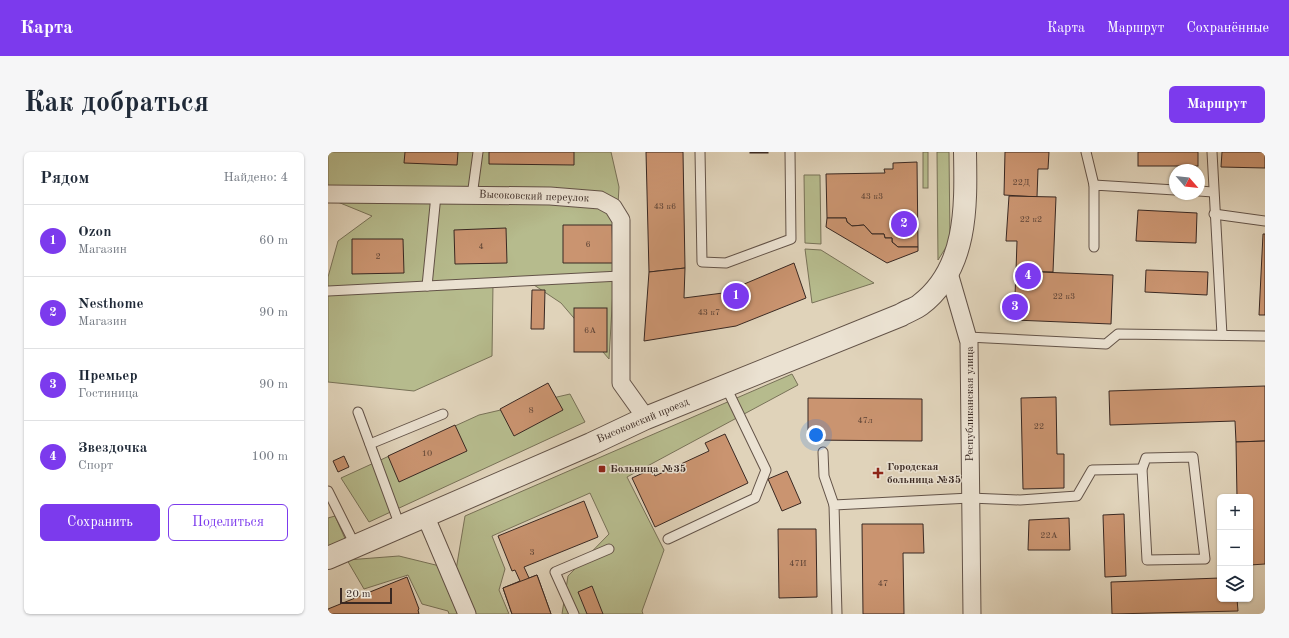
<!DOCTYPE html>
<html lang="ru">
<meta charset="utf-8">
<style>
body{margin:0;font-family:"Old Standard TT",serif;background:#f6f6f7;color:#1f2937}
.controls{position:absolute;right:12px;bottom:12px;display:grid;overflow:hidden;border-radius:6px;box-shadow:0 1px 3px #0004}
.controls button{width:36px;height:36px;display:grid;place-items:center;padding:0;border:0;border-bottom:1px solid #e0e1e3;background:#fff;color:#1f2937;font:20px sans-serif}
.compass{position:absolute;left:841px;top:12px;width:36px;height:36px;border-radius:50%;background:#fff;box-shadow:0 1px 3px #0004;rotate:118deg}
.scale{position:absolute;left:12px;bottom:10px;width:52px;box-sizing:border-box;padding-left:4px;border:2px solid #392822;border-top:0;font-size:11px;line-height:14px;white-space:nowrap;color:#392822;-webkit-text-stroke:3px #ebe2d2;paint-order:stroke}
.you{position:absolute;left:488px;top:283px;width:14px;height:14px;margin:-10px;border:3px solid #fff;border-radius:50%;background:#1a73e8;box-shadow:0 0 0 6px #1a73e833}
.badge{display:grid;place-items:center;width:26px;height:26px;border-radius:50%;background:#7c3aed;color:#fff;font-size:13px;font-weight:700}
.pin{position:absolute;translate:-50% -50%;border:2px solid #fff;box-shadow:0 1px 4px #0006}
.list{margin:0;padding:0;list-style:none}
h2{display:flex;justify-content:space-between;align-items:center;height:52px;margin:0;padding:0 16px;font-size:17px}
h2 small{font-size:13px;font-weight:400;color:#747a83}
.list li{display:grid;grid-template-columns:26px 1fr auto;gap:12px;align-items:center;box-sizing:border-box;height:72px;padding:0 16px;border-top:1px solid #e0e1e3}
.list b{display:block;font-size:15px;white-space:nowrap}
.list p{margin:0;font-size:13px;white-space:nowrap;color:#747a83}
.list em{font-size:13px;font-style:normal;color:#747a83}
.actions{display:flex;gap:8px;padding:12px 16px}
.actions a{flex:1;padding:9px 0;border:1px solid #7c3aed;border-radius:6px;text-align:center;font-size:14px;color:#7c3aed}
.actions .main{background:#7c3aed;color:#fff}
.icon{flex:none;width:22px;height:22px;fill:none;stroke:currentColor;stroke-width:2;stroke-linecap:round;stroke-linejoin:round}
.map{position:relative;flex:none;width:937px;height:462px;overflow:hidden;border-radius:6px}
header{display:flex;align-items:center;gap:24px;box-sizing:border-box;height:56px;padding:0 20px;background:#7c3aed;color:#fff}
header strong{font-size:19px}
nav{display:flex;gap:22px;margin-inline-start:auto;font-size:14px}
.intro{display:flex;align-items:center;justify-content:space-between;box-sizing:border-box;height:96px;padding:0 24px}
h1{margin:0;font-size:28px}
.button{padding:10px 18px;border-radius:6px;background:#7c3aed;color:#fff;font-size:14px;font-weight:700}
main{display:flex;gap:24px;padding:0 24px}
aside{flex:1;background:#fff;border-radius:6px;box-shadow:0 1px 3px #0004}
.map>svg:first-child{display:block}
</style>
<header>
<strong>Карта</strong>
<nav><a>Карта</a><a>Маршрут</a><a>Сохранённые</a></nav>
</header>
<div class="intro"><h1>Как добраться</h1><a class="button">Маршрут</a></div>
<main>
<aside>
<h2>Рядом<small>Найдено: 4</small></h2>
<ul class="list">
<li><span class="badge">1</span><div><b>Ozon</b><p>Магазин</p></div><em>60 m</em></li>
<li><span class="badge">2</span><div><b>Nesthome</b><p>Магазин</p></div><em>90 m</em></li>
<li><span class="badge">3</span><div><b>Премьер</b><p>Гостиница</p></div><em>90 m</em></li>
<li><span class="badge">4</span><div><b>Звездочка</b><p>Спорт</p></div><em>100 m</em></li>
</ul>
<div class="actions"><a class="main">Сохранить</a><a>Поделиться</a></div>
</aside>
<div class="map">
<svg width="937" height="462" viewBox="0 0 937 462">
<rect width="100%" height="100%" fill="#e0d3ba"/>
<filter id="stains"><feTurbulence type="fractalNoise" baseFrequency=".005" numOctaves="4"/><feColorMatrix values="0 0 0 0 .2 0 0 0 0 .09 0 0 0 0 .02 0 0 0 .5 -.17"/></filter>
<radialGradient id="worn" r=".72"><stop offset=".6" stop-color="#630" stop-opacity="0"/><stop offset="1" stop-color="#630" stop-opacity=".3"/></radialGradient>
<g fill="#b6bb8d" stroke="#787258">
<path d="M0,0H283L291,35L281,207L233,151L200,129L165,132L164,204L86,239L0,230V125L10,89L44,64L0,46Z"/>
<rect x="595" y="0" width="5" height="36"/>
<path d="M609,0H621L622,89L610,108Z"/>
<path d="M476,23H492L493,92L477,91Z"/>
<path d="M477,97L493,98L546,131L484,151Z"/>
<path d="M464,222L470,233L299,325L336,398L314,459L315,462H234L240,424L281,382L262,341L164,384L177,417L171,438L181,462H121L120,459L94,452L80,423L36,437L19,408L71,404L128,418L137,364Z"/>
<path d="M242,242L257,270L41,370L13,326L151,263Z"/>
<path d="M7,364L19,391L0,398V366Z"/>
</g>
<g fill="#ca9470" stroke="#392822">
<path d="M77,0H130L129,13L76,11Z"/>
<path d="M161,0H246V13L161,12Z"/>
<path d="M318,0H355L357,116L321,120Z"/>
<rect x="422" y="0" width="18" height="1"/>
<path d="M677,0H721L720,17H710L709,45L676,43Z"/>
<rect x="810" y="0" width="60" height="14"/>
<path d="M894,0H937V16L893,15Z"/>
<path d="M589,10L590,95H570L564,90V86H557L556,82H544L536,73L524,74L519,70L518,66H499L498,22L557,21L556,17H565V11Z"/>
<path d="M681,44L728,45L725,120L688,119L689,89H678Z"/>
<path d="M810,58L869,61L868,91L808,89Z"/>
<path d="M499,66H518L519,70L524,74L536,73L544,82H556L557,86H564V90L570,95H590V99L559,111L498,75Z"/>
<path d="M235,73H284L285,111H235Z"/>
<path d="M178,76L179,111L127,112L126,78Z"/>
<path d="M935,82H937V163H931Z"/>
<path d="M24,87H75L76,121L24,122Z"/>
<path d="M466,111L478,146L408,174L316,189L321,120L357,116L356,146L395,141Z"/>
<path d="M818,118L880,120L879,143L817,140Z"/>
<path d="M688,119L785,123L783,172L686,168Z"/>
<path d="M204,138H217L216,177H203Z"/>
<rect x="246" y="156" width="33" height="44"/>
<path d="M220,231L235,258L186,284L172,257Z"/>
<path d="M937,234V289L908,290L907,269L782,273L781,239Z"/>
<path d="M728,245L729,302H736V336L695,337L693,246Z"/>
<path d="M480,246L594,247V289L480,288Z"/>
<path d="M127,273L139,299L71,330L60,304Z"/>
<path d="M397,282L420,331L327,375L304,326L324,317L327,324L381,299L377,291Z"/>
<path d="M937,289V412L922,413V345H909L908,290Z"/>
<path d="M16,304L21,315L10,320L5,309Z"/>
<path d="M459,319L473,351L454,359L440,327Z"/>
<path d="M256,349L270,385L196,415L201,426L209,423L223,462H184L175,436L192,429L187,418L184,419L170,384Z"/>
<path d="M796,362L798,424L777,425L775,363Z"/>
<path d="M741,366L742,398H700L701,368Z"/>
<path d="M534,372H595L596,401H575L576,462H535Z"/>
<path d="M450,377H488L489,445L451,446Z"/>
<path d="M209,423L223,462H184L175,436Z"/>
<path d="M79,425L91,457L90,458L91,462H0V457Z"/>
<path d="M892,426V447H909L910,459L784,462L783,430Z"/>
<path d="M264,434L275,462H259L250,440Z"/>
</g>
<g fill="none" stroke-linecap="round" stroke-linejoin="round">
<defs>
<g id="service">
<path d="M372,0L374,110L398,111L463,87L462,0"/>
<path d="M758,0L766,33"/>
<path d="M884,0L894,183"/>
<path d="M871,39L885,40"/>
<path d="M144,44L150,0"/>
<path d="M886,62L937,69"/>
<path d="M766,95V33L847,38"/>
<path d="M99,134L292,124"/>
<path d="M0,139L99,134L108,43"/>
<path d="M640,185L778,192L790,182L937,184"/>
<path d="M30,260L72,374"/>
<path d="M42,292L115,262"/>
<path d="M495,300L496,324L506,353"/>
<path d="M865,305L877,407L819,408L814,317L818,306Z"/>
<path d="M0,339L27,393"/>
<path d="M340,387L427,346L438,318L398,235"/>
<path d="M246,462L227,420L281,397"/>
<path d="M509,462L506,353L642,346L692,348L749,344L764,318L814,317"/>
</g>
<g id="minor">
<path d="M0,42L222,44L272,48L285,55L293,68V231L318,266"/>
<path d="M621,121L641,190L644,462"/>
<path d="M97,363L139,462"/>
</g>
<path id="tertiary" d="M0,406L263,292L318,266L573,163C579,159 587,157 592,153C640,117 638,53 637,0"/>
</defs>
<use href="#service" stroke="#635348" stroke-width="11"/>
<use href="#minor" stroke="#635348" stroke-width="19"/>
<use href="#tertiary" stroke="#635348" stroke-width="24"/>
<use href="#service" stroke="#ebe2d2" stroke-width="9"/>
<use href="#minor" stroke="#ebe2d2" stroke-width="17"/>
<use href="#tertiary" stroke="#ebe2d2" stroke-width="22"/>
</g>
<g fill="#8f2418" stroke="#ebe2d2" stroke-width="1.5">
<rect x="270" y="313" width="8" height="8" rx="2"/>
<path d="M548 315h4v4h4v4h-4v4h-4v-4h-4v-4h4z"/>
</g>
<g text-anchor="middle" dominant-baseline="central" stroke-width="3" stroke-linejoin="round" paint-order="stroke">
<g font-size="9" fill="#5d4336">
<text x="693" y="30">22Д</text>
<text x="544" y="44">43 к3</text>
<text x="337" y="54">43 к6</text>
<text x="703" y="67">22 к2</text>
<text x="260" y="92">6</text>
<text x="153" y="94">4</text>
<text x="50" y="104">2</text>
<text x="736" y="144">22 к3</text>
<text x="381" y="160">43 к7</text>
<text x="262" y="178">6А</text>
<text x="203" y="258">8</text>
<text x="537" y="268">47л</text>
<text x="711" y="274">22</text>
<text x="99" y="301">10</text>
<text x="721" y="383">22А</text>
<text x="204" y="400">3</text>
<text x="470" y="411">47И</text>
<text x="555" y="431">47</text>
</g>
<g font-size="11" fill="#392822" stroke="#ebe2d2">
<text transform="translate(206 45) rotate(2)">Высоковский переулок</text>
<text transform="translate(642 252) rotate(-90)">Республиканская улица</text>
<text transform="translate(315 269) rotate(-23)">Высоковский проезд</text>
</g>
<g font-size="11" font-weight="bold" fill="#392822" stroke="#ebe2d2" text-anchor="start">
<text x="559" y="315">Городская<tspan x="559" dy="13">больница №35</tspan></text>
<text x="282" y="317">Больница №35</text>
</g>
</g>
<rect width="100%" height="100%" filter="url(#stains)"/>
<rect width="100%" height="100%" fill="url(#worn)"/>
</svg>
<div class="controls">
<button>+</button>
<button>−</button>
<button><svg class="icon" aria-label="layers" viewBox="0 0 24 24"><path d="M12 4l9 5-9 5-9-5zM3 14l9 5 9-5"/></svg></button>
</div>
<svg class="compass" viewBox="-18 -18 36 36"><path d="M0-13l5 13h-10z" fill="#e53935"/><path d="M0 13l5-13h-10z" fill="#747a83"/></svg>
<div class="scale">20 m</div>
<div class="you"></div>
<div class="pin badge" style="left:408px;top:144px">1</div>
<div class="pin badge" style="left:576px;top:72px">2</div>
<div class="pin badge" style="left:687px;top:155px">3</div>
<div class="pin badge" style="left:700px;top:124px">4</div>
</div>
</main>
